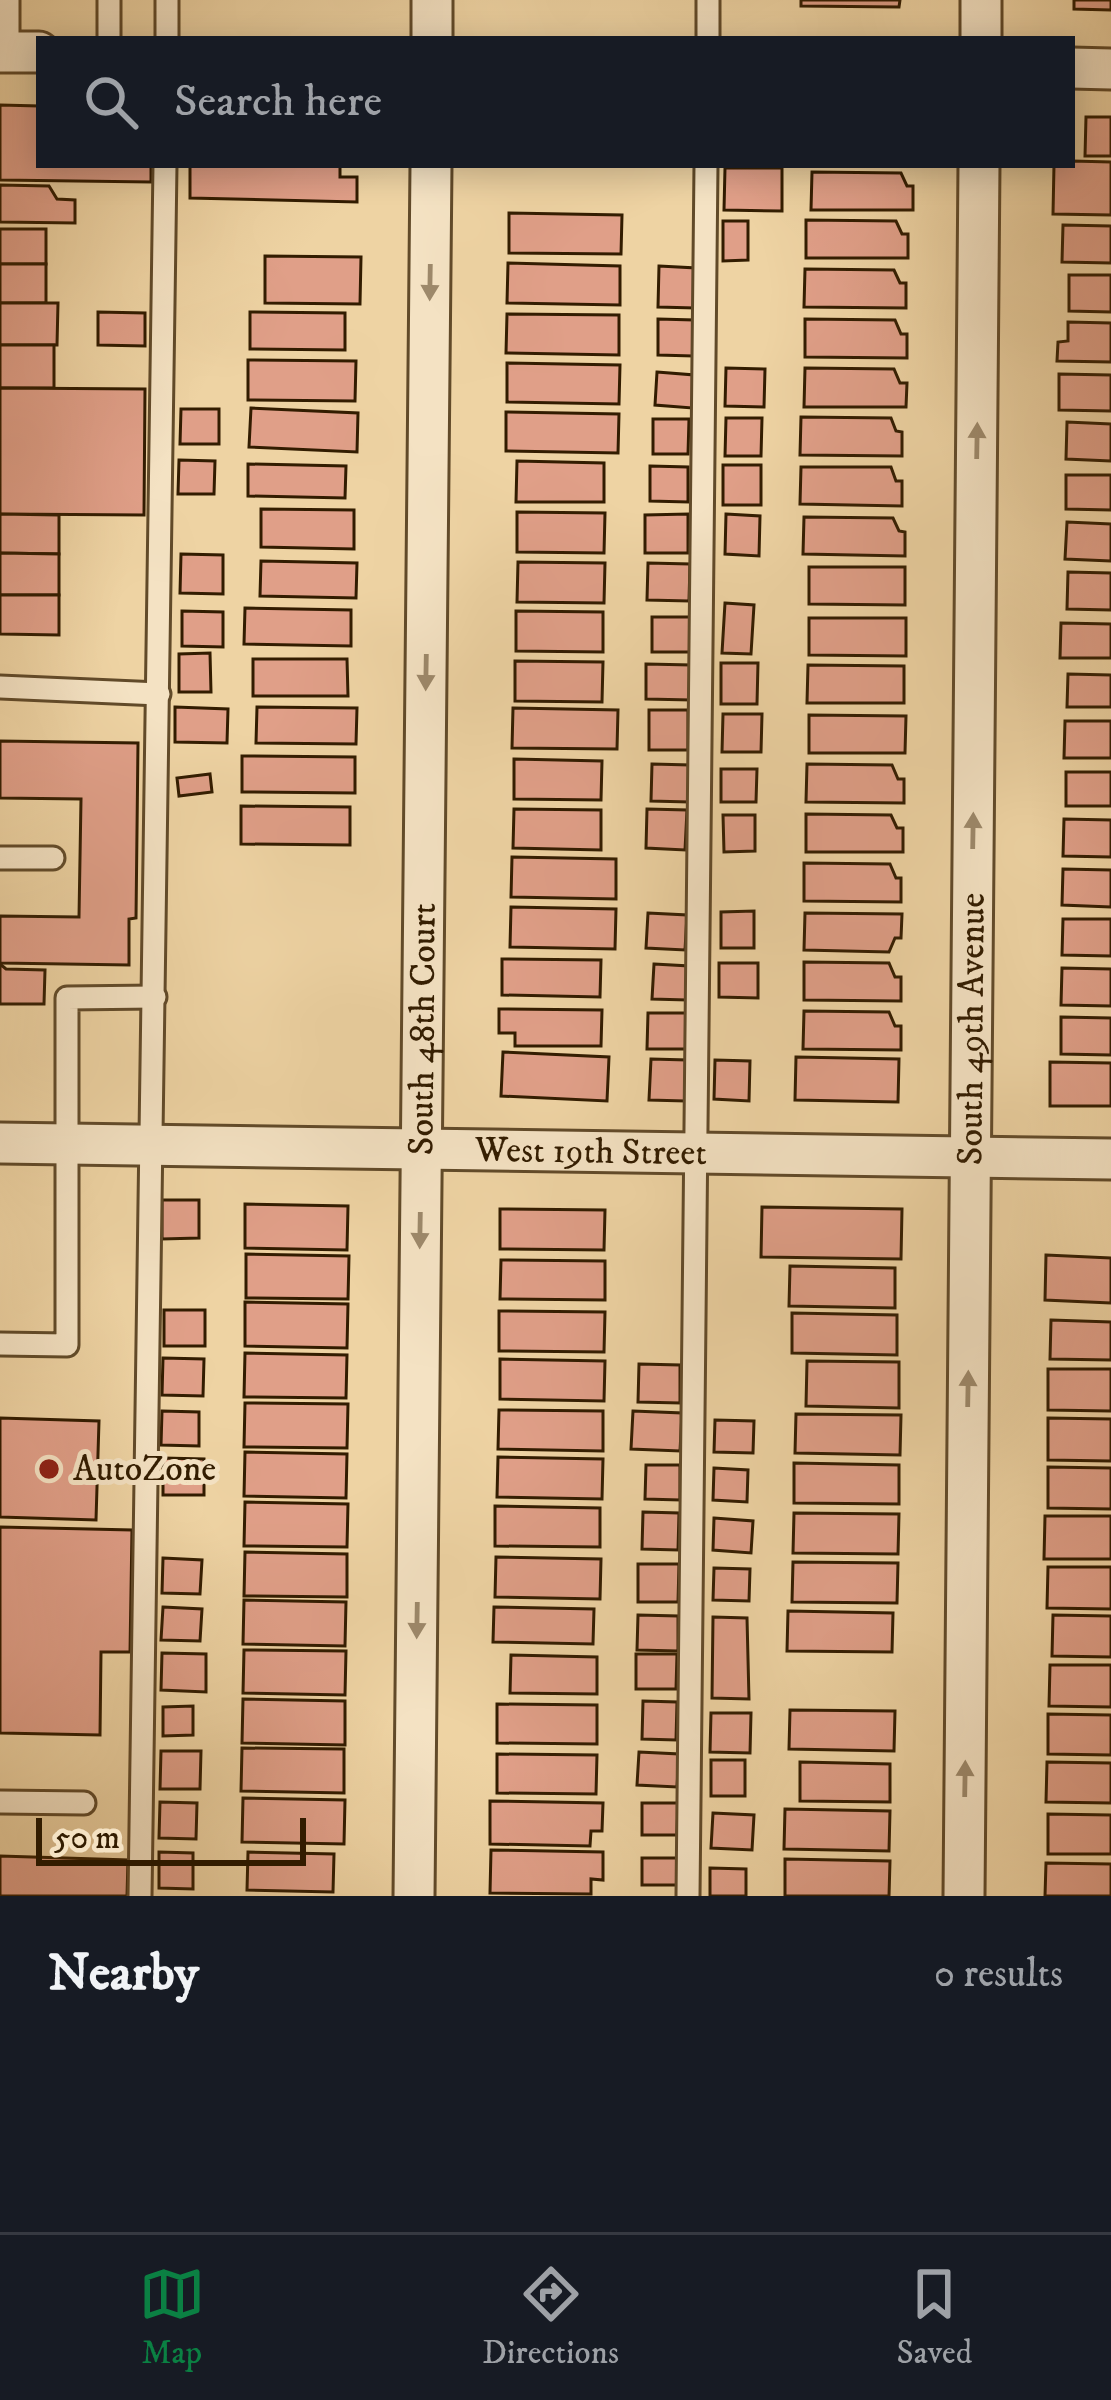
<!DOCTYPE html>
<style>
body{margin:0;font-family:"IM FELL DW Pica",serif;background:#242831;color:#f1f3f6}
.scale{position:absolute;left:36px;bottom:30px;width:270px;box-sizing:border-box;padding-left:12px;border:6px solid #321c00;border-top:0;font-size:33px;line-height:42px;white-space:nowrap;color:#321c00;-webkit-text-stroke:9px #f4e2c3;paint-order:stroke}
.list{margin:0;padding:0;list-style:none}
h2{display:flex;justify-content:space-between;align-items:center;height:156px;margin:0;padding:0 48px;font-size:51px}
h2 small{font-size:39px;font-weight:400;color:#9ea1a6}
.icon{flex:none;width:66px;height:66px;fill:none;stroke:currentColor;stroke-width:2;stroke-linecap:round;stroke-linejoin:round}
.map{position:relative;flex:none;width:1111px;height:1896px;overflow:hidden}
.search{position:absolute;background:#171b24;box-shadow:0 6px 30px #0003;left:36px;right:36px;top:36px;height:132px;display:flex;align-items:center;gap:30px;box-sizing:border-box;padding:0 42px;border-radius:0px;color:#9ea1a6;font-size:45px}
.sheet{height:336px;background:#171b24}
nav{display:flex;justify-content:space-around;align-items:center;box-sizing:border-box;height:168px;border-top:3px solid #363941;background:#171b24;font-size:33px;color:#9ea1a6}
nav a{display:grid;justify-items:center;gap:6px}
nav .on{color:#0b8043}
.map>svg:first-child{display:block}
</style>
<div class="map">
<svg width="1111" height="1896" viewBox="0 0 1111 1896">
<rect width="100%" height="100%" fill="#eed3a3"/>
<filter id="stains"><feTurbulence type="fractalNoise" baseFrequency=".00167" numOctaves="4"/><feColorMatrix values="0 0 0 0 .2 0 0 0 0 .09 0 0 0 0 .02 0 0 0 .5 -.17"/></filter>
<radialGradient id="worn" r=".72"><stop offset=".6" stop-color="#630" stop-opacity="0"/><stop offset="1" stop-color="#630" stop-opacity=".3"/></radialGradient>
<g fill="#e09f88" stroke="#321c00" stroke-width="3">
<path d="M801,0H900L899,7L801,6Z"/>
<path d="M1074,0H1111V10L1074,9Z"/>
<path d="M0,105L39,106V165H151V182L0,180Z"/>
<path d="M1086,117H1111V156H1085Z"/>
<path d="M1072,161L1111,162V215L1053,214L1054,165H1072Z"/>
<path d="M190,165H340V177H357V202L190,198Z"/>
<path d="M725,168H782V211L724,210Z"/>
<path d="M812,172L901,173L907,186H913V210H811Z"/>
<path d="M0,185L49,186L57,199L75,200V223L0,222Z"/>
<path d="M509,213L622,215L621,254L509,253Z"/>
<path d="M806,220L896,221L902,234H908V258H806Z"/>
<path d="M723,221H748V260L723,261Z"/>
<path d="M1063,225L1111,226V263L1062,262Z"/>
<rect x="0" y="229" width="46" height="35"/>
<path d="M265,256L361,257L360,304L265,303Z"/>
<path d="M508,263L620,266V305L507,303Z"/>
<rect x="0" y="264" width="46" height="39"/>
<path d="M659,266L696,268L695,308L658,307Z"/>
<path d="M805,269L894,270L900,283H906V308L804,307Z"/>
<path d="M1069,275H1111V312L1069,311Z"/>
<path d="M0,303H58L57,345H0Z"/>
<path d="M98,312L145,313V346L98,345Z"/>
<path d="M250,312L345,313V350L250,349Z"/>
<path d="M507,314L619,315V355L506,353Z"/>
<path d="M658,319L694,320L693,356L658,355Z"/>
<path d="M805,319L895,320L901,334H907V358L805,357Z"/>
<path d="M1068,322L1111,323V362L1057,361L1058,342L1068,341Z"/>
<rect x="0" y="345" width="54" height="43"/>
<path d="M248,360L356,361L355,401L248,400Z"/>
<path d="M507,363L620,365L619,404L507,402Z"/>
<path d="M726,368L765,369L764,407L725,406Z"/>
<path d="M805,368L894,369L900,383H907L906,407H804Z"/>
<path d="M657,372L694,375L692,408L655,405Z"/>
<path d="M1059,374L1111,375V411L1059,410Z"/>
<path d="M0,388L145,389L144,515L0,514Z"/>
<path d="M251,408L358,413L357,452L249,447Z"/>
<path d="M181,409H219V444H180Z"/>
<path d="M506,412L619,414L618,453L506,451Z"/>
<path d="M801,417L891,418L896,431L902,432V456L800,455Z"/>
<path d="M726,418H762L761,456H725Z"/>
<path d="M653,419H689L688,454H653Z"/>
<path d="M1067,422L1111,424V461L1066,459Z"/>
<path d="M179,460L215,461L214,494H178Z"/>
<path d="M517,461L604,463V502H516Z"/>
<path d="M248,464L346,466L345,498L248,496Z"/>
<rect x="723" y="465" width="38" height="40"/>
<path d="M650,466L688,467V502L650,501Z"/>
<path d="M801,467H891L896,481H902V506L800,504Z"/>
<path d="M1066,475H1111V510L1066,509Z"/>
<path d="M261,509L354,510V549L261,547Z"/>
<path d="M517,512L605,513L604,553L517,552Z"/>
<path d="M0,514L59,515V554L0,553Z"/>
<path d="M688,514V553H645V515Z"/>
<path d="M726,514L760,516L759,556L725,554Z"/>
<path d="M804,517L893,518L899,531L905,532V556L803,554Z"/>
<path d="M1067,522L1111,524V561L1065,559Z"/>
<path d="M0,553L59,554V595H0Z"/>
<path d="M181,554L223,555V594L180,593Z"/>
<path d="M261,561L357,563L356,598L260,596Z"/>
<path d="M518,562L605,563L604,603L517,602Z"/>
<path d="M648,563L690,564L689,601L647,600Z"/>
<path d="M809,567H905V605L809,604Z"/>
<path d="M1068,572L1111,573V610L1067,609Z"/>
<path d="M0,595H59V635L0,634Z"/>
<path d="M725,603L754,605L751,654L722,653Z"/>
<path d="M245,608L351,610V646L244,644Z"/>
<path d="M182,611L223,612V647L182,646Z"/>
<path d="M516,611L603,612V652L516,651Z"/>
<rect x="652" y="617" width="38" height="35"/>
<path d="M809,618H906V656L809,655Z"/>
<path d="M1061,623L1111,624V658H1060Z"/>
<path d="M210,653L211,692H179V654Z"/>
<path d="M253,659H347L348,696H253Z"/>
<path d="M515,661L603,662L602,702L515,701Z"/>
<path d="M721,663H758L757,704H721Z"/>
<path d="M646,664L691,665V700L646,699Z"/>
<path d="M808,665L904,666V703H807Z"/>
<path d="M1068,674L1111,675V707H1067Z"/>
<path d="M175,707L228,709L227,743L175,742Z"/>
<path d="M257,707L357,708L356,744L256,743Z"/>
<path d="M513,708L618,710L617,749L512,748Z"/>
<rect x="649" y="710" width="39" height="40"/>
<path d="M723,714H762L761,752H722Z"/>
<path d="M809,715L906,716L905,753H809Z"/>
<path d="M1065,721H1111V758H1064Z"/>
<path d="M0,741L138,743L136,918L129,919V965L0,963V916L79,917L81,799L0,798Z"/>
<path d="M242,756L355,757V793L242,792Z"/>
<path d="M514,759L602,761L601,800L514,799Z"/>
<path d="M652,764L690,765L689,802L651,801Z"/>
<path d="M807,764L892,765L898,779H904V803L806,802Z"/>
<path d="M721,769H757L756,802H721Z"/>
<rect x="1066" y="772" width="45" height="34"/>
<path d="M210,774L212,792L179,796L177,778Z"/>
<path d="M241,806L350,807V845L241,844Z"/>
<path d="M514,809L601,810V850L513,848Z"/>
<path d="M647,809L687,810L685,850L646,848Z"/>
<path d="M806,814L891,815L897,828H903V852H806Z"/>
<path d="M723,815H755V851L724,852Z"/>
<path d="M1064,819L1111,820V857L1063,856Z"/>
<path d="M512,857L616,859V899L511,897Z"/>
<path d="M804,863L890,864L896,878H901V902L804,901Z"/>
<path d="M1063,869L1111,870V907L1062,905Z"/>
<path d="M511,907L616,909L615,949L510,947Z"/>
<path d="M754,911V948H721V912Z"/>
<path d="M648,913L687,915L685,950L646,948Z"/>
<path d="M805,913L902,914L901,938H895L889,952L804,950Z"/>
<path d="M1063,919H1111V956L1062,955Z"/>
<path d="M502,959L601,960L600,997L502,995Z"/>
<path d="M804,962L889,963L895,977H901V1001L804,1000Z"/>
<path d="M719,963H758V998L719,997Z"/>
<path d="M0,964L6,969L45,970L44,1004H0Z"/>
<path d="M654,964L689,966L687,1000L652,999Z"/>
<path d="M1062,968L1111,969V1006L1061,1005Z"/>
<path d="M499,1009L602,1010L601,1046H515V1033H499Z"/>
<path d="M804,1011L889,1012L895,1026H901V1050L803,1049Z"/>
<path d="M648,1013H686V1049H647Z"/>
<path d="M1061,1017L1111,1018V1055L1061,1054Z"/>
<path d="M503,1052L609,1057L607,1101L501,1096Z"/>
<path d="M796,1057L899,1059L898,1102L795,1100Z"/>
<path d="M651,1059L687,1060L685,1101L649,1100Z"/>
<path d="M715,1060L750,1061L749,1101L714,1099Z"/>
<path d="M1050,1062L1111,1063V1106H1050Z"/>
<path d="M162,1200H199V1238L162,1239Z"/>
<path d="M245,1204L348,1206L347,1250L245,1248Z"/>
<path d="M762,1207L902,1209L901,1259L761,1257Z"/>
<path d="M500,1209L605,1210L604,1250L500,1249Z"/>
<path d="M246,1254L349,1256L348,1299L246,1298Z"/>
<path d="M1046,1255L1111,1258V1303L1045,1300Z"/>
<path d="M501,1260L605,1261V1300L500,1299Z"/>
<path d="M790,1266L895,1268V1308L789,1306Z"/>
<path d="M245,1302L348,1304L347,1348L245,1346Z"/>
<rect x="164" y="1310" width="41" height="36"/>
<path d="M499,1311L605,1312L604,1352L499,1351Z"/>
<path d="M792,1313L897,1315V1355L792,1353Z"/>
<path d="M1051,1320L1111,1322V1360L1050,1359Z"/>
<path d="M245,1353L347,1355L346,1398L244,1397Z"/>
<path d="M163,1358L204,1359L203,1396L162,1395Z"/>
<path d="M500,1359L605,1361L604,1401L500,1399Z"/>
<path d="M807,1361L899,1362V1408L806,1406Z"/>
<path d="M639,1364L680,1365V1403L638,1402Z"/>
<path d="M1048,1369H1111V1411L1048,1410Z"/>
<path d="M245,1403L348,1404L347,1448L244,1447Z"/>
<path d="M499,1410L603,1411V1451L498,1449Z"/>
<path d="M162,1411L199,1412V1446L161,1445Z"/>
<path d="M633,1411L682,1413L680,1451L631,1449Z"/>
<path d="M796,1414L901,1415L900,1455L795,1453Z"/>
<path d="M0,1418L99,1421L96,1520L0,1517Z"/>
<path d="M1048,1418L1111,1419V1461L1048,1460Z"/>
<path d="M715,1420L754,1421L753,1453L714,1452Z"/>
<path d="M245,1452L347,1454L346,1498L244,1496Z"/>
<path d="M498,1457L603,1459L602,1499L497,1497Z"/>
<path d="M163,1458L204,1459V1495H163Z"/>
<path d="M794,1463L899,1465V1504L794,1503Z"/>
<path d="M646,1465H680V1500L645,1499Z"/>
<path d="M1048,1467L1111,1468V1509L1048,1508Z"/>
<path d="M714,1468L748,1470L747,1502L713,1500Z"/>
<path d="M245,1502L348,1504L347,1547L244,1546Z"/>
<path d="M495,1506L600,1508V1547L495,1546Z"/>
<path d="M643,1512L679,1513L678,1550L642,1549Z"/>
<path d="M794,1513L899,1514L898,1554L793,1553Z"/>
<path d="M1045,1516H1111V1559H1044Z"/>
<path d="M714,1518L753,1521L751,1553L713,1550Z"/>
<path d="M0,1527L132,1530L130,1652H101L100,1735L0,1733Z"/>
<path d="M245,1552L347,1554V1597L244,1596Z"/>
<path d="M496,1557L601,1559L600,1599L495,1597Z"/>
<path d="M163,1558L202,1560L200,1594L162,1593Z"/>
<path d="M793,1562L898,1563L897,1603L792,1602Z"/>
<path d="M638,1564H679L678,1602H638Z"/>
<path d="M1048,1567H1111V1609L1047,1608Z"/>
<path d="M714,1568L750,1569L749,1601L713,1600Z"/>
<path d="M244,1600L346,1602L345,1646L243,1644Z"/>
<path d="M163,1607L202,1609L200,1641L161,1640Z"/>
<path d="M494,1607L594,1609L593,1644L493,1642Z"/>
<path d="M788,1611L893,1613L892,1652L787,1651Z"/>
<path d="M638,1615L678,1616V1651L637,1650Z"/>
<path d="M1053,1615L1111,1616V1657L1052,1656Z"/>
<path d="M713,1617L747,1618L749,1699L712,1698Z"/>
<path d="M244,1650L346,1651L345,1695L243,1693Z"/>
<path d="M162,1653L206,1654V1692L161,1690Z"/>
<path d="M636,1654H677L676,1689H636Z"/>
<path d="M511,1655L597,1657V1694L510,1693Z"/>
<path d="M1050,1665H1111V1707L1049,1706Z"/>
<path d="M243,1699L345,1701V1745L242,1743Z"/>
<path d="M643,1701L677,1702L676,1740L642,1739Z"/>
<path d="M497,1704L597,1705V1744L497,1743Z"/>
<path d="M193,1706V1735L163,1736V1707Z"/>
<path d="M790,1710L895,1711L894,1751L789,1749Z"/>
<path d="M711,1713H751L750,1753L710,1752Z"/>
<path d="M1048,1714L1111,1715V1755L1048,1754Z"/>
<path d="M242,1748L344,1749V1793L241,1791Z"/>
<path d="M161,1751H201L200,1789H160Z"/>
<path d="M639,1752L679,1754L677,1787L637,1785Z"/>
<path d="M497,1754L597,1755L596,1794L497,1793Z"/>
<rect x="711" y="1760" width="34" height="36"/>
<path d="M800,1762L890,1764V1802L800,1801Z"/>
<path d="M1047,1762L1111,1763V1803L1046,1802Z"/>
<path d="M243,1798L345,1800L344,1844L242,1842Z"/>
<path d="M490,1801L603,1803L602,1831H591L590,1846L490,1844Z"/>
<path d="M160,1802L197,1803L196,1839L159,1838Z"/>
<path d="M642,1803H678L677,1835H642Z"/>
<path d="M785,1809L890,1811L889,1851L784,1849Z"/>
<path d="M713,1813L754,1815L752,1850L711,1848Z"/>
<path d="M1048,1814L1111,1815V1854H1048Z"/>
<path d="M491,1850L603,1852V1880L591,1879V1894L490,1893Z"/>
<path d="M159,1852L193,1853V1889L159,1888Z"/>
<path d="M248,1852L334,1854L333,1892L247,1890Z"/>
<path d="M0,1856L128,1860L127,1896H0Z"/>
<rect x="642" y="1858" width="36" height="27"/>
<path d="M785,1859L890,1861L889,1896H785Z"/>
<path d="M1046,1863L1111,1864V1896H1045Z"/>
<path d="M710,1868L746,1869V1896H710Z"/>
</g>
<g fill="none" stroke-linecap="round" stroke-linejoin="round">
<defs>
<g id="service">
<path d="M8,0V52"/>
<path d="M109,39V0"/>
<path d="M167,39V0"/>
<path d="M708,39V0"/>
<path d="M0,687L159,694"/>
<path d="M0,858H53"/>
<path d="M0,1344L67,1345V998L155,997"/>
<path d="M0,1802L84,1803"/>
<path d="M140,1896L165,165"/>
<path d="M688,1896L706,165"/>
</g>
<g id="minor">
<path d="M432,39V0"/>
<path d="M981,39V0"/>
<path d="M0,52H39"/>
<path d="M1072,68L1111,69"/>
<path id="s1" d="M0,1143L1111,1159"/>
<path id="s2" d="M414,1896L431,165"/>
<path id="s3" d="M964,1896L979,165"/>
</g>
</defs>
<use href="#service" stroke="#614a29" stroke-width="27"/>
<use href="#minor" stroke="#614a29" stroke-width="45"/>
<use href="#service" stroke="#f4e2c3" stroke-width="21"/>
<use href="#minor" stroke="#f4e2c3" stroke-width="39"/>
</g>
<defs><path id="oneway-solid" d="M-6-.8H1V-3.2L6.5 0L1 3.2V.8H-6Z" transform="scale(3)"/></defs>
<g fill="#9d896b">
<use href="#oneway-solid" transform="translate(430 282) rotate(91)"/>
<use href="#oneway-solid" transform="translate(977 441) rotate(-89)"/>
<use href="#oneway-solid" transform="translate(426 672) rotate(91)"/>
<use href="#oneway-solid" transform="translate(973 831) rotate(-89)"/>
<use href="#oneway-solid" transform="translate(420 1230) rotate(91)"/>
<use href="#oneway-solid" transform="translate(968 1389) rotate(-89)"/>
<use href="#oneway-solid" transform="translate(417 1620) rotate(91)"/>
<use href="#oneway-solid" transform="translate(965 1779) rotate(-89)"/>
</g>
<circle fill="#8f2418" stroke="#f4e2c3" stroke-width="4.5" cx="49" cy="1469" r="12"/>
<g text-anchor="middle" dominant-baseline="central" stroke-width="10" stroke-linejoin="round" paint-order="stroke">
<g font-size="36" fill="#321c00" stroke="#f4e2c3">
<text stroke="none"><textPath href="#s3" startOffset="867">South 49th Avenue</textPath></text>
<text stroke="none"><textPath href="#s2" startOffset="867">South 48th Court</textPath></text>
<text stroke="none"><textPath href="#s1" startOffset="591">West 19th Street</textPath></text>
</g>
<g font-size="36" fill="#321c00" stroke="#f4e2c3" text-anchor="start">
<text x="73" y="1469">AutoZone</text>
</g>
</g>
<rect width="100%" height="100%" filter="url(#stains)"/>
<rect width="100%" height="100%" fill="url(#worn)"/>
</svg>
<div class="scale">50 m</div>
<div class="search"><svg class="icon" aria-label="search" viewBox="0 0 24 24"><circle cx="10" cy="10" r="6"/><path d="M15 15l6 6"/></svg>Search here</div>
</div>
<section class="sheet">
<h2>Nearby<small>0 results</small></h2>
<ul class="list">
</ul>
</section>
<nav>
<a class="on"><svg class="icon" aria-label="map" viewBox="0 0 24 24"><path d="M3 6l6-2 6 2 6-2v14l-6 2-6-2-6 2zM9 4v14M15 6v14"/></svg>Map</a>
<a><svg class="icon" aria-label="directions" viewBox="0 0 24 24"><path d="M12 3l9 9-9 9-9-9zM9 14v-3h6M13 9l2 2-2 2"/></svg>Directions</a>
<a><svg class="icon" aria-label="saved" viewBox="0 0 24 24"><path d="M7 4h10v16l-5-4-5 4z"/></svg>Saved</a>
</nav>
